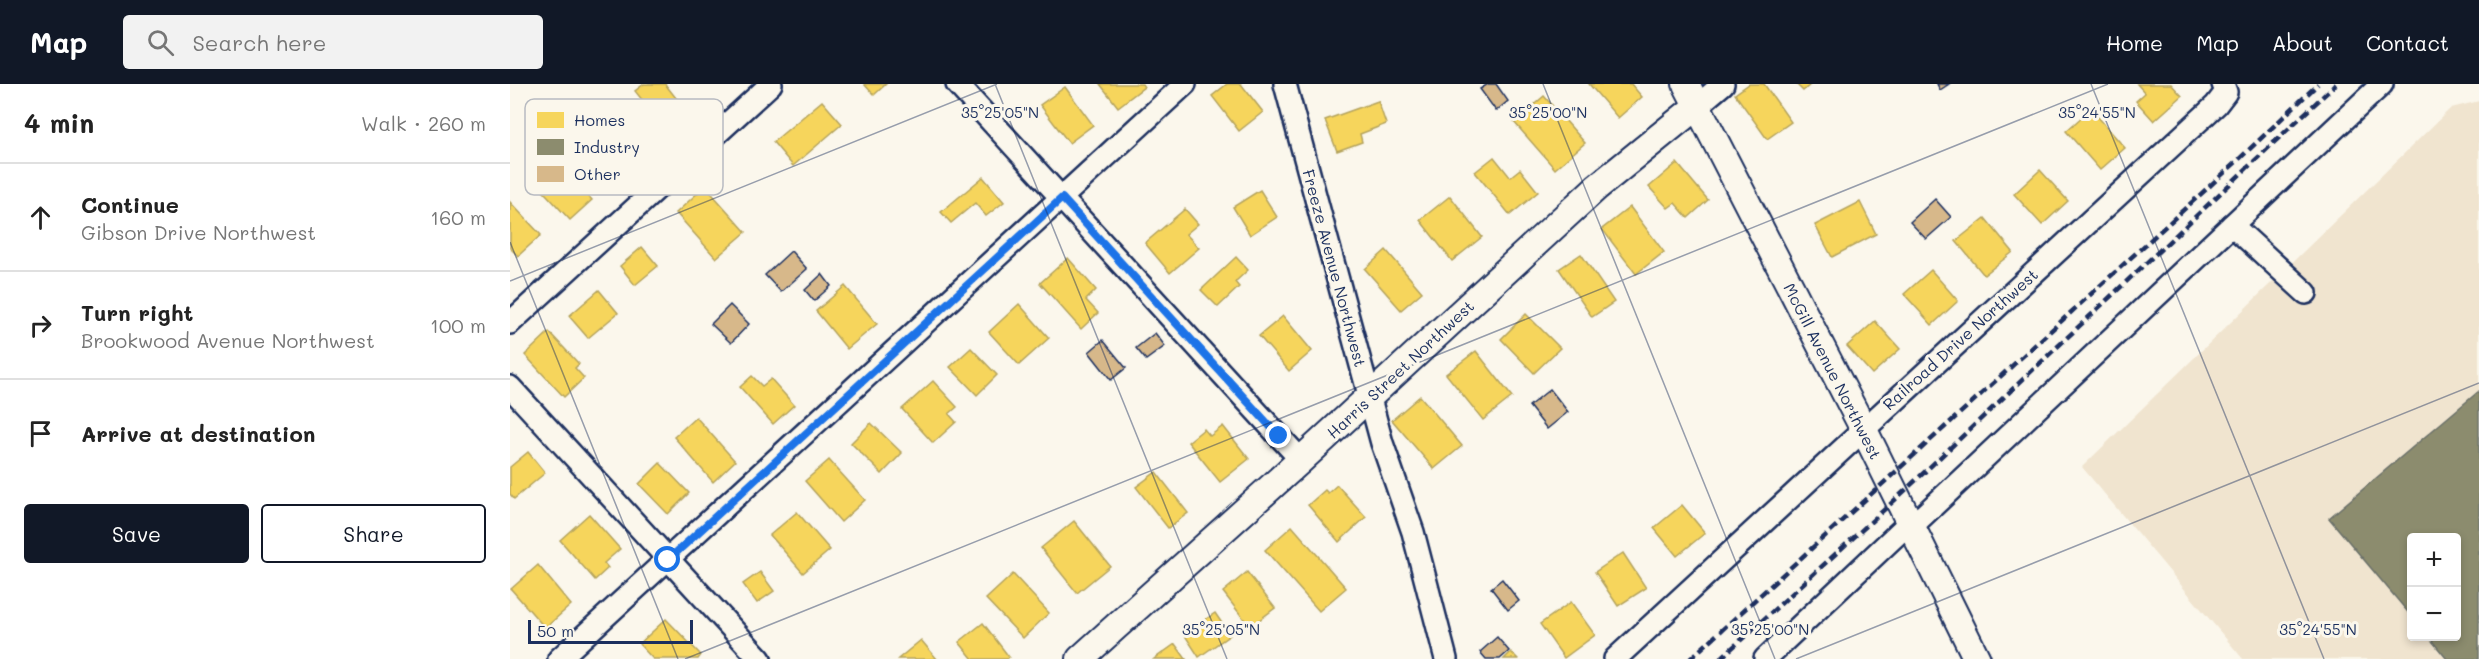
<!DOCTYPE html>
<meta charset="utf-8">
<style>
body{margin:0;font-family:Mali,sans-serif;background:#f2f2f2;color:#222}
.controls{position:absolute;right:18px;bottom:18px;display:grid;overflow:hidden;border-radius:6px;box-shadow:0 3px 9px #0003}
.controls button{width:54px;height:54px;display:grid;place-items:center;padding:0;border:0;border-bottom:2px solid #e0e0e0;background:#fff;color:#222;font:30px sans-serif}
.scale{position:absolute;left:18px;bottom:15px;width:165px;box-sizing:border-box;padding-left:6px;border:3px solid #1b2f5e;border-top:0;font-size:16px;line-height:21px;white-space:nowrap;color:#1b2f5e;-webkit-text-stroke:4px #fbf7ec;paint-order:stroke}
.stop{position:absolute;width:18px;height:18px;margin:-14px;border:4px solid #1a73e8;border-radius:50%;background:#fff}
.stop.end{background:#1a73e8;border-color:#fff;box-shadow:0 2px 6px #0008}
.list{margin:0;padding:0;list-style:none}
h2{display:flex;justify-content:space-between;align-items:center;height:78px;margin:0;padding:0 24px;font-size:26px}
h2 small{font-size:20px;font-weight:400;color:#767676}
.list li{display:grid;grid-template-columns:39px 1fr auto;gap:18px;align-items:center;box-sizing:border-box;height:108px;padding:0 24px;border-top:2px solid #e0e0e0}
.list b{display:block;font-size:22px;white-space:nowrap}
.list p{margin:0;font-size:20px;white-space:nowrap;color:#767676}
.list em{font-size:20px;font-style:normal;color:#767676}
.actions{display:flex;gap:12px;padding:18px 24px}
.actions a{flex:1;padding:14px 0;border:2px solid #111827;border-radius:6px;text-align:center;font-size:21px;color:#111827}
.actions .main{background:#111827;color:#fff}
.icon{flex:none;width:33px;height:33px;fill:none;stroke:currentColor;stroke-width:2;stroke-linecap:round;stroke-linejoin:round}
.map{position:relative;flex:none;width:1969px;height:575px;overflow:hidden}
header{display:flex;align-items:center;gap:36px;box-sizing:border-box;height:84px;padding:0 30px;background:#111827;color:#fff}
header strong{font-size:28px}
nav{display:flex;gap:33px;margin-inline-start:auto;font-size:21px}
.search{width:420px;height:54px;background:#f2f2f2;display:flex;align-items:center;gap:15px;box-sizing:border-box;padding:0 21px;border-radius:6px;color:#767676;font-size:22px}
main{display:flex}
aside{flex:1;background:#fff}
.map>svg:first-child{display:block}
</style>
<header>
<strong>Map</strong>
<div class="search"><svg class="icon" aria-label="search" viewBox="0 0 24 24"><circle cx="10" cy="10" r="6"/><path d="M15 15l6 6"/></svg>Search here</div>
<nav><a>Home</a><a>Map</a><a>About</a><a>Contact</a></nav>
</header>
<main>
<aside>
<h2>4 min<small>Walk · 260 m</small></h2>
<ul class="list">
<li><svg class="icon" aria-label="ahead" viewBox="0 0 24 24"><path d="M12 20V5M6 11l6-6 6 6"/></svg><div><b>Continue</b><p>Gibson Drive Northwest</p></div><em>160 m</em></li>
<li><svg class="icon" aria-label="right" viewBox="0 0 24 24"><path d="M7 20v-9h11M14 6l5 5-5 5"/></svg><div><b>Turn right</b><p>Brookwood Avenue Northwest</p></div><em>100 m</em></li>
<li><svg class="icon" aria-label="arrive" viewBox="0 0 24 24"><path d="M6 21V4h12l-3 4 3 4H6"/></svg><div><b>Arrive at destination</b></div></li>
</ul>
<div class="actions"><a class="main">Save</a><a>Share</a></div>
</aside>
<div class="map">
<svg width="1969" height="575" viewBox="0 0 1969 575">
<rect width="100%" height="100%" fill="#fbf7ec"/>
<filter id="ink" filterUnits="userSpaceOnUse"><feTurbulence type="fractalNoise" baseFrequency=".0167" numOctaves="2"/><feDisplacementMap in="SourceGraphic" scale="12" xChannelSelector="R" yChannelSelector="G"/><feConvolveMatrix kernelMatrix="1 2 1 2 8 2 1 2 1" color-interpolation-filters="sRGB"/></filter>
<g filter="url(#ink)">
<path fill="#f0e4cf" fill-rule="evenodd" d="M1969,17V575H1733L1572,383L1941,24ZM1902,454H1946V552H1902Z"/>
<g fill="#f6d55c" stroke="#b4a35d" stroke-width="1.5">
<path d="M134,0H155L178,29L156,46L125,7Z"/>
<path d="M354,0H376L364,11Z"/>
<path d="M590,0H632L634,3L608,23Z"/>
<path d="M717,0H731L753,28L729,47L702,12Z"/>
<path d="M1079,0H1121L1132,13L1108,34Z"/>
<path d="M1239,0H1254L1281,38L1257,55L1225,10Z"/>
<path d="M1286,0H1301L1293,7Z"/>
<path d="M1627,0H1661L1672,12L1644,37L1626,17L1635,9Z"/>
<path d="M555,3L583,41L559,59L530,21Z"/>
<path d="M1034,12L1075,59L1045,85L1004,38Z"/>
<path d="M312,17L332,40L283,82L263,58Z"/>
<path d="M868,17L876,40L850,50L852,58L827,67L815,36Z"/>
<path d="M1581,25L1615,64L1590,86L1556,47Z"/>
<path d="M984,73L1000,93L1010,85L1028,108L1000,131L965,88Z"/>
<path d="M46,76L82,116L60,136L23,96Z"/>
<path d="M1167,79L1198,116L1178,134L1165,119L1158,124L1139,103Z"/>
<path d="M1530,86L1558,117L1532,141L1504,110Z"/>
<path d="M473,93L494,118L476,132L465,119L441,139L431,128Z"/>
<path d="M195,102L236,148L206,174L166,129Z"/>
<path d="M750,106L767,133L740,151L723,123Z"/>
<path d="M940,112L972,153L942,177L910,136Z"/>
<path d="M0,118L31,151L8,172L0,164Z"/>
<path d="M1350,118L1366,150L1322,173L1305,141Z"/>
<path d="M1120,123L1154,168L1126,190L1092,145Z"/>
<path d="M675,125L688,140L676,150L689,164L660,189L635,159Z"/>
<path d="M1475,134L1503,168L1474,191L1446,157Z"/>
<path d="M132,163L148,182L125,201L110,182Z"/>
<path d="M876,166L912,208L891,226L855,185Z"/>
<path d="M1071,170L1104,218L1082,233L1049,185Z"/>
<path d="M726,173L738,186L725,198L729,203L708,223L691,206Z"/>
<path d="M558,174L586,206L576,216L588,229L571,245L530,199Z"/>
<path d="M1421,186L1448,217L1422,241L1394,210Z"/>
<path d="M335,202L367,240L337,265L306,227Z"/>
<path d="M89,206L108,229L78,254L59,232Z"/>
<path d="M509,220L539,254L509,281L479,248Z"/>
<path d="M1016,230L1050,264L1024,289L991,255Z"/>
<path d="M773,232L802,267L779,287L749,252Z"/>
<path d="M1365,237L1390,265L1362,290L1337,262Z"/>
<path d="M39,248L69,280L65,284L74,294L54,313L15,271Z"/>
<path d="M461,264L487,291L467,311L440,283Z"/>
<path d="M966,267L1002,313L973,336L936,290Z"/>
<path d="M242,292L252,302L261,295L284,321L263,340L230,303Z"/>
<path d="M423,297L447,323L439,330L446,338L423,359L392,325Z"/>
<path d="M910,312L952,362L924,385L882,336Z"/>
<path d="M186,333L225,377L203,398L164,353Z"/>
<path d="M361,339L392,369L372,390L341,359Z"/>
<path d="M713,342L739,375L710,398L678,358L694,345L700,352Z"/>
<path d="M18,368L35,389L4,415L0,410V383Z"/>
<path d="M319,376L355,416L331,438L295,397Z"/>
<path d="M150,379L179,409L158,430L129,400Z"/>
<path d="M646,388L678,429L658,444L626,403Z"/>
<path d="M827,401L856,433L829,458L798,421L815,406L818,409Z"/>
<path d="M1172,421L1195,449L1167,472L1144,444Z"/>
<path d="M287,428L320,466L293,489L260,451Z"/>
<path d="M79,430L110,465L94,479L98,484L85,496L50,456Z"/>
<path d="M564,437L600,482L567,509L531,464Z"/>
<path d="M782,442L836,504L809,527L755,466Z"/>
<path d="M1113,469L1136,504L1108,522L1085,488Z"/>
<path d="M28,481L61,521L35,544L1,505Z"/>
<path d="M250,488L264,507L247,519L233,500Z"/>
<path d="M737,488L765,524L740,543L713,508Z"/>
<path d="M503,490L539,529L513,554L476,515Z"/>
<path d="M1061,518L1085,551L1054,574L1030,540Z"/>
<path d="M705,529L720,551L689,573L674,550Z"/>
<path d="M156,535L191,571L188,575H143L129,560Z"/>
<path d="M473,539L499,573L497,575H463L449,558Z"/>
<path d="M411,556L427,575H388Z"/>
<path d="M665,560L676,575H644Z"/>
<path d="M1001,568L1008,575H994Z"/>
</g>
<path fill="#8c8c6e" stroke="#6a7069" stroke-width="1.5" d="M1969,307V575H1937L1918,552H1946V454H1902V533L1819,434Z"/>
<g fill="#d7b88a" stroke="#1b2f5e" stroke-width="1.5">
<path d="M978,0H986L998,17L986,27L970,5Z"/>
<path d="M1427,0H1439L1430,6Z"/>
<path d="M1425,115L1441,133L1416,155L1400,138Z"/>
<path d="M281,167L297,185L271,208L255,191Z"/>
<path d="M312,190L321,202L304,217L295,206Z"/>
<path d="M220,221L239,240L221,259L201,240Z"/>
<path d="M645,249L655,262L636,276L626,264Z"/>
<path d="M593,256L616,284L601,296L579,268Z"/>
<path d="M1040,305L1058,328L1037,345L1019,322Z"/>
<path d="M992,495L1009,517L998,526L981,504Z"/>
<path d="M987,553L999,567L990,575H976L970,568Z"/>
</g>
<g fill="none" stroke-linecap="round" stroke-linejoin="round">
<defs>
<g id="minor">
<path d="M447,0L791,376"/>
<path d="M775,0L872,359L903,448L936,575"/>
<path d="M1187,22L1213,0"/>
<path d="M1722,141L1796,209"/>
<path d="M0,239L261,0"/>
<path d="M0,303L250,575"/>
<path d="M1401,443L1872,0"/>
<path d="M49,575L675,0"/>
<path d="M1105,575L1706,21L1716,8L1713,0"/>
<path d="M1255,575L1399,439"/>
</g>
<g id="tertiary">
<path d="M1176,0L1353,344L1467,575"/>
<path d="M570,575L791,376L1087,103L1187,22"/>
</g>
</defs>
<use href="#minor" stroke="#1b2f5e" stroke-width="26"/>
<use href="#tertiary" stroke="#1b2f5e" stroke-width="30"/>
<use href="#minor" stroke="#fbf7ec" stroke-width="21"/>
<use href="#tertiary" stroke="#fbf7ec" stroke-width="26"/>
<g stroke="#1b2f5e" stroke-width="4.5" stroke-dasharray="9 4.5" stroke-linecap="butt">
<path d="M1180,575L1725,79L1808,0"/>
<path d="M1210,575L1387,414L1826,0"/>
</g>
</g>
</g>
<g fill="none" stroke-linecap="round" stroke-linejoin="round" filter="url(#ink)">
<path stroke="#1a73e8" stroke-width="8" d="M158,476L552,114L769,352"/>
</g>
<path fill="none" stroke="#1b2f5e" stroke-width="1.5" stroke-opacity="0.45" d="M485,0L717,575M1033,0L1265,575M1581,0L1814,575M0,158L168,575M0,197L487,0M175,575L1598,0M1286,575L1969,299"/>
<g text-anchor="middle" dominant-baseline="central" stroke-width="6" stroke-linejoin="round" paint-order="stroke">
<g font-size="16" fill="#1b2f5e" stroke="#fbf7ec">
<text transform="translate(825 184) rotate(75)">Freeze Avenue Northwest</text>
<text transform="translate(1450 255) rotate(-42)">Railroad Drive Northwest</text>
<text transform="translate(890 285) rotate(-43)">Harris Street Northwest</text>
<text transform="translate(1323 287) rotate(63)">McGill Avenue Northwest</text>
</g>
</g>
<rect x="15" y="15" width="198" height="96" rx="9" fill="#fbf7ec" stroke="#b8bbc1" stroke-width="1.5"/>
<rect x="27" y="28" width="27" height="16" fill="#f6d55c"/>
<rect x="27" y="55" width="27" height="16" fill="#8c8c6e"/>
<rect x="27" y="82" width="27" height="16" fill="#d7b88a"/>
<g font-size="16" fill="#1b2f5e">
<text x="64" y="42">Homes</text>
<text x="64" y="69">Industry</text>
<text x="64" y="96">Other</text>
</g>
<g font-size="15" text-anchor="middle" fill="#1b2f5e" stroke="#fbf7ec" stroke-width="6" stroke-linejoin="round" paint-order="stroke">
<text x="490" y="34">35°25'05"N</text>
<text x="1038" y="34">35°25'00"N</text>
<text x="1587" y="34">35°24'55"N</text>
<text x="711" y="551">35°25'05"N</text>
<text x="1260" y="551">35°25'00"N</text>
<text x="1808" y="551">35°24'55"N</text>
</g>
</svg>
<div class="controls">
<button>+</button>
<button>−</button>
</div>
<div class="scale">50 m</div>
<div class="stop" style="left:158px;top:476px"></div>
<div class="stop end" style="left:769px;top:352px"></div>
</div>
</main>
